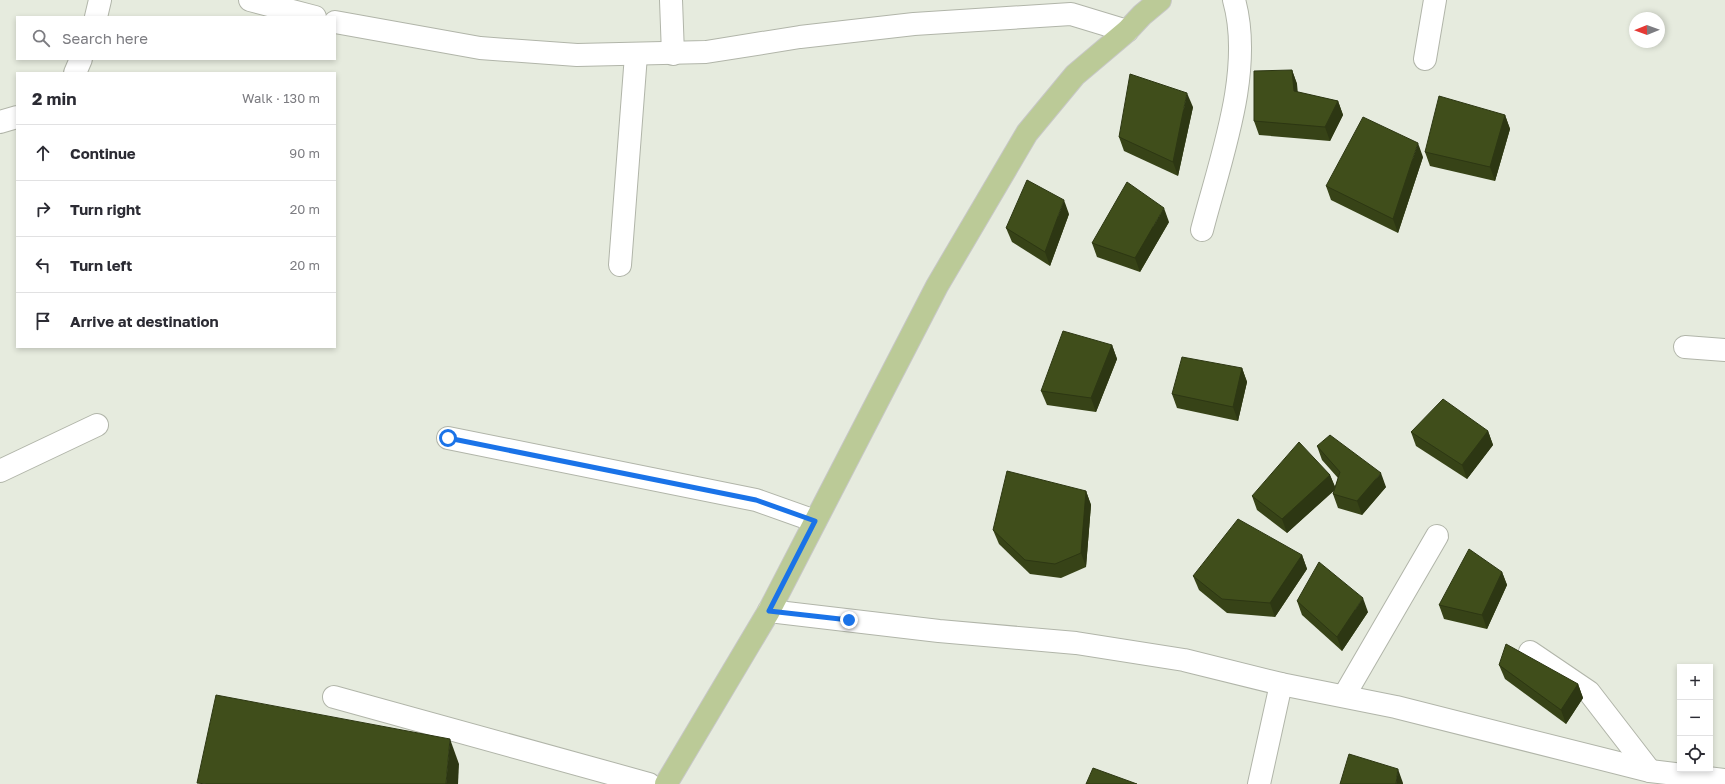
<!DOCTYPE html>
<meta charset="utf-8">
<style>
body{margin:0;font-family:"Golos Text",sans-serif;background:#f7f7f7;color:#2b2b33}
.controls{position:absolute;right:12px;bottom:12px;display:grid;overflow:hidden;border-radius:0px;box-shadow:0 2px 6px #0003}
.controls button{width:36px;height:36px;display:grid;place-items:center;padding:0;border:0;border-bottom:1px solid #e1e1e2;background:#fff;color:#2b2b33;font:20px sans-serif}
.compass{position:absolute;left:1629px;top:12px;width:36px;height:36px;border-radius:50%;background:#fff;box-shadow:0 2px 6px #0003;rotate:269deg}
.stop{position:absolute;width:12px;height:12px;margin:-9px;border:3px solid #1a73e8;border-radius:50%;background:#fff}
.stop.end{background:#1a73e8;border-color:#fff;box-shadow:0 1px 4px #0008}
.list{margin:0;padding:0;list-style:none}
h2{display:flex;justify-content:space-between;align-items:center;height:52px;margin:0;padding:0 16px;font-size:17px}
h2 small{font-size:13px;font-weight:400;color:#7c7c81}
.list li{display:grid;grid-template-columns:26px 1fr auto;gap:12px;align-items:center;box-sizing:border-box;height:56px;padding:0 16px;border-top:1px solid #e1e1e2}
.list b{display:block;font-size:15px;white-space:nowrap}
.list em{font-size:13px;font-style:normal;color:#7c7c81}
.icon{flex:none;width:22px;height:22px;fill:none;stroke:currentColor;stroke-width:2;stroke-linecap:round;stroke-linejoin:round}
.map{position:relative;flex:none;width:1725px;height:784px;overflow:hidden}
.search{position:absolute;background:#fff;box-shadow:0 2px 6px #0003;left:16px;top:16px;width:320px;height:44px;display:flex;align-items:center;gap:10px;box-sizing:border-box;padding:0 14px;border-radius:0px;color:#7c7c81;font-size:15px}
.panel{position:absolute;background:#fff;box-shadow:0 2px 6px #0003;left:16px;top:72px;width:320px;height:276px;border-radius:0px}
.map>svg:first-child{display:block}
</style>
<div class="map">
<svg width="1725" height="784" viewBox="0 0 1725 784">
<rect width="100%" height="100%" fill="#e6ebde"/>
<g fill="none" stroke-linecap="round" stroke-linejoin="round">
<defs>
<g id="minor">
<path d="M250,0L315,17"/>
<path d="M671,0L673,54"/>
<path d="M96,17L100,0"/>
<path d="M335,22L480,48L577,55L706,52L800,37L914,24L1071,14L1127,31"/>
<path d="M1425,59L1435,0"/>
<path d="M75,73L81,59"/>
<path d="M0,122L17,117"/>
<path d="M1202,230C1220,160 1254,71 1234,0"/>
<path d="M620,265L636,55"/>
<path d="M1685,347L1725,350"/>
<path d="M448,438L756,500L815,521"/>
<path d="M0,471L97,425"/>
<path d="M769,611L939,631L1076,643L1184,660L1281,684L1396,707L1650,771L1725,780"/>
<path d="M1530,652L1589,692L1650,771"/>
<path d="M1344,696L1437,536"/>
<path d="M334,697L649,784"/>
<path d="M1259,784L1281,684"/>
</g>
<path id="major" d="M666,784L769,611L937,286L1027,133L1075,75L1127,31L1142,15L1160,0"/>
</defs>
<use href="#minor" stroke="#b1b5a9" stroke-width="24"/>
<use href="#major" stroke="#c7c7c6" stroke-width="24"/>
<use href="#minor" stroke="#fff" stroke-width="22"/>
<use href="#major" stroke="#bbca97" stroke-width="22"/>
</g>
<g fill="#374317">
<path d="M1292,70L1297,84V92L1338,101L1343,115L1330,141L1259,135L1254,121Z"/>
<path d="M1193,107L1178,176L1124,151L1119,137Z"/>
<path d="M1505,115L1510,129L1495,181L1430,166L1425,152Z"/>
<path d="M1423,157L1398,233L1331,200L1326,186Z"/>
<path d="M1069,214L1050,266L1012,242L1006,228Z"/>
<path d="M1169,222L1140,272L1097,257L1092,243Z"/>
<path d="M1112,345L1117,359L1096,412L1047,405L1041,391Z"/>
<path d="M1242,368L1247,382L1238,421L1177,408L1172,394Z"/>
<path d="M1488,431L1493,445L1467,479L1416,446L1411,432Z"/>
<path d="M1317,446L1386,487L1362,515L1338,508L1333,494L1334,490L1287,533L1257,510L1252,496L1330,475L1335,487L1338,478L1322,460Z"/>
<path d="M1086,491L1091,505L1086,567L1061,578L1030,574L999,544L993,530Z"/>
<path d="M1302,555L1307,569L1275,617L1227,613L1199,590L1193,576Z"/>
<path d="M1502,572L1507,585L1487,629L1444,619L1439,605Z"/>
<path d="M1297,601L1368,612L1342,651L1302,615Z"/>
<path d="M1499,665L1578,684L1583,698L1566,724L1505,679Z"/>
</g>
<g fill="#2d3713">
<path d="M1292,70L1297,84L1299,105L1294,91Z"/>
<path d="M1187,93L1193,107L1178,176L1173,162Z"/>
<path d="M1338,101L1343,115L1330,141L1325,127Z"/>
<path d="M1505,115L1510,129L1495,181L1490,167Z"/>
<path d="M1418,143L1423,157L1398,233L1393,219Z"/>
<path d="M1064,200L1069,214L1050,266L1045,252Z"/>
<path d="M1164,208L1169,222L1140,272L1135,258Z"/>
<path d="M1112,345L1117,359L1096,412L1091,398Z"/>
<path d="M1242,368L1247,382L1238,421L1233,407Z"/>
<path d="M1488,431L1493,445L1467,479L1462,465Z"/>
<path d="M1381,473L1386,487L1362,515L1357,501Z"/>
<path d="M1330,475L1336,489L1287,533L1282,519Z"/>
<path d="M1086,491L1091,505L1086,567L1081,553Z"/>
<path d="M1302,555L1307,569L1275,617L1270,603Z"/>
<path d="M1502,572L1507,585L1487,629L1482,615Z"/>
<path d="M1363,598L1368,612L1342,651L1337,637Z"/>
<path d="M1578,684L1583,698L1566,724L1561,710Z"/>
<path d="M450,739L459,764L458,784H446Z"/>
<path d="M1398,769L1403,783V784H1396Z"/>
</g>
<g fill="#404e1b" stroke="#2d3713">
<path d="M1292,70L1294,91L1338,101L1325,127L1254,121V71Z"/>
<path d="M1130,74L1187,93L1173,162L1119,137Z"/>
<path d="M1439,96L1505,115L1490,167L1425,152Z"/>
<path d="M1363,117L1418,143L1393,219L1326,186Z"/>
<path d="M1027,180L1064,200L1045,252L1006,228Z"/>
<path d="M1127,182L1164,208L1135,258L1092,243Z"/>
<path d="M1063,331L1112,345L1091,398L1041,391Z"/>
<path d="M1182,357L1242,368L1233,407L1172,394Z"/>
<path d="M1443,399L1488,431L1462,465L1411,432Z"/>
<path d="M1330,435L1381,473L1357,501L1333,494L1340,472L1317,446Z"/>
<path d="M1299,442L1330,475L1282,519L1252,496Z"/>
<path d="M1007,471L1086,491L1081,553L1055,564L1025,560L993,530Z"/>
<path d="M1238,519L1302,555L1270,603L1222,599L1193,576Z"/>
<path d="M1469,549L1502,572L1482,615L1439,605Z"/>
<path d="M1319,562L1363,598L1337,637L1297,601Z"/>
<path d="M1506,644L1578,684L1561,710L1499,665Z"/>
<path d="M216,695L450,739L446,784H206L197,783Z"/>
<path d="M1349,754L1398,769L1396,784H1340Z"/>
<path d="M1093,768L1137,784H1086Z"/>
</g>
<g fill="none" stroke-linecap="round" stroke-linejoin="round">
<path stroke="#1a73e8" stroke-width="5" d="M448,438L756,500L815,521L769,611L849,620"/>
</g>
</svg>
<div class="controls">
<button>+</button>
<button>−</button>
<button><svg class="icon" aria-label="locate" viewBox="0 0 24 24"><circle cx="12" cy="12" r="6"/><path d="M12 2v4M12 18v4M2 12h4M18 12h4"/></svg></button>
</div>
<svg class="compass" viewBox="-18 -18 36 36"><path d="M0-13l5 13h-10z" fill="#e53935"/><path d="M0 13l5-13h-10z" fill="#7c7c81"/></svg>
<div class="stop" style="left:448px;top:438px"></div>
<div class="stop end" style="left:849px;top:620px"></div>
<div class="search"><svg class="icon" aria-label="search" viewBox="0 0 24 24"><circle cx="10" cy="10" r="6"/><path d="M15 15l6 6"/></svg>Search here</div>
<section class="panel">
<h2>2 min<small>Walk · 130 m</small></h2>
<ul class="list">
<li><svg class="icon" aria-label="ahead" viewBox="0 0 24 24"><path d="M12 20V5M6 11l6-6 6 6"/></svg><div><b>Continue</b></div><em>90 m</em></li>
<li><svg class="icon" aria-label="right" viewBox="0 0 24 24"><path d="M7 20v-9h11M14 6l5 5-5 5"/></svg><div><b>Turn right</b></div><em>20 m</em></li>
<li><svg class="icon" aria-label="left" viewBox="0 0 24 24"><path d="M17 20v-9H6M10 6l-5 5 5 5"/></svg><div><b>Turn left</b></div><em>20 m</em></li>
<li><svg class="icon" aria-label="arrive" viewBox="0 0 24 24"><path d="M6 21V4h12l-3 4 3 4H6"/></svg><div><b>Arrive at destination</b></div></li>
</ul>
</section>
</div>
